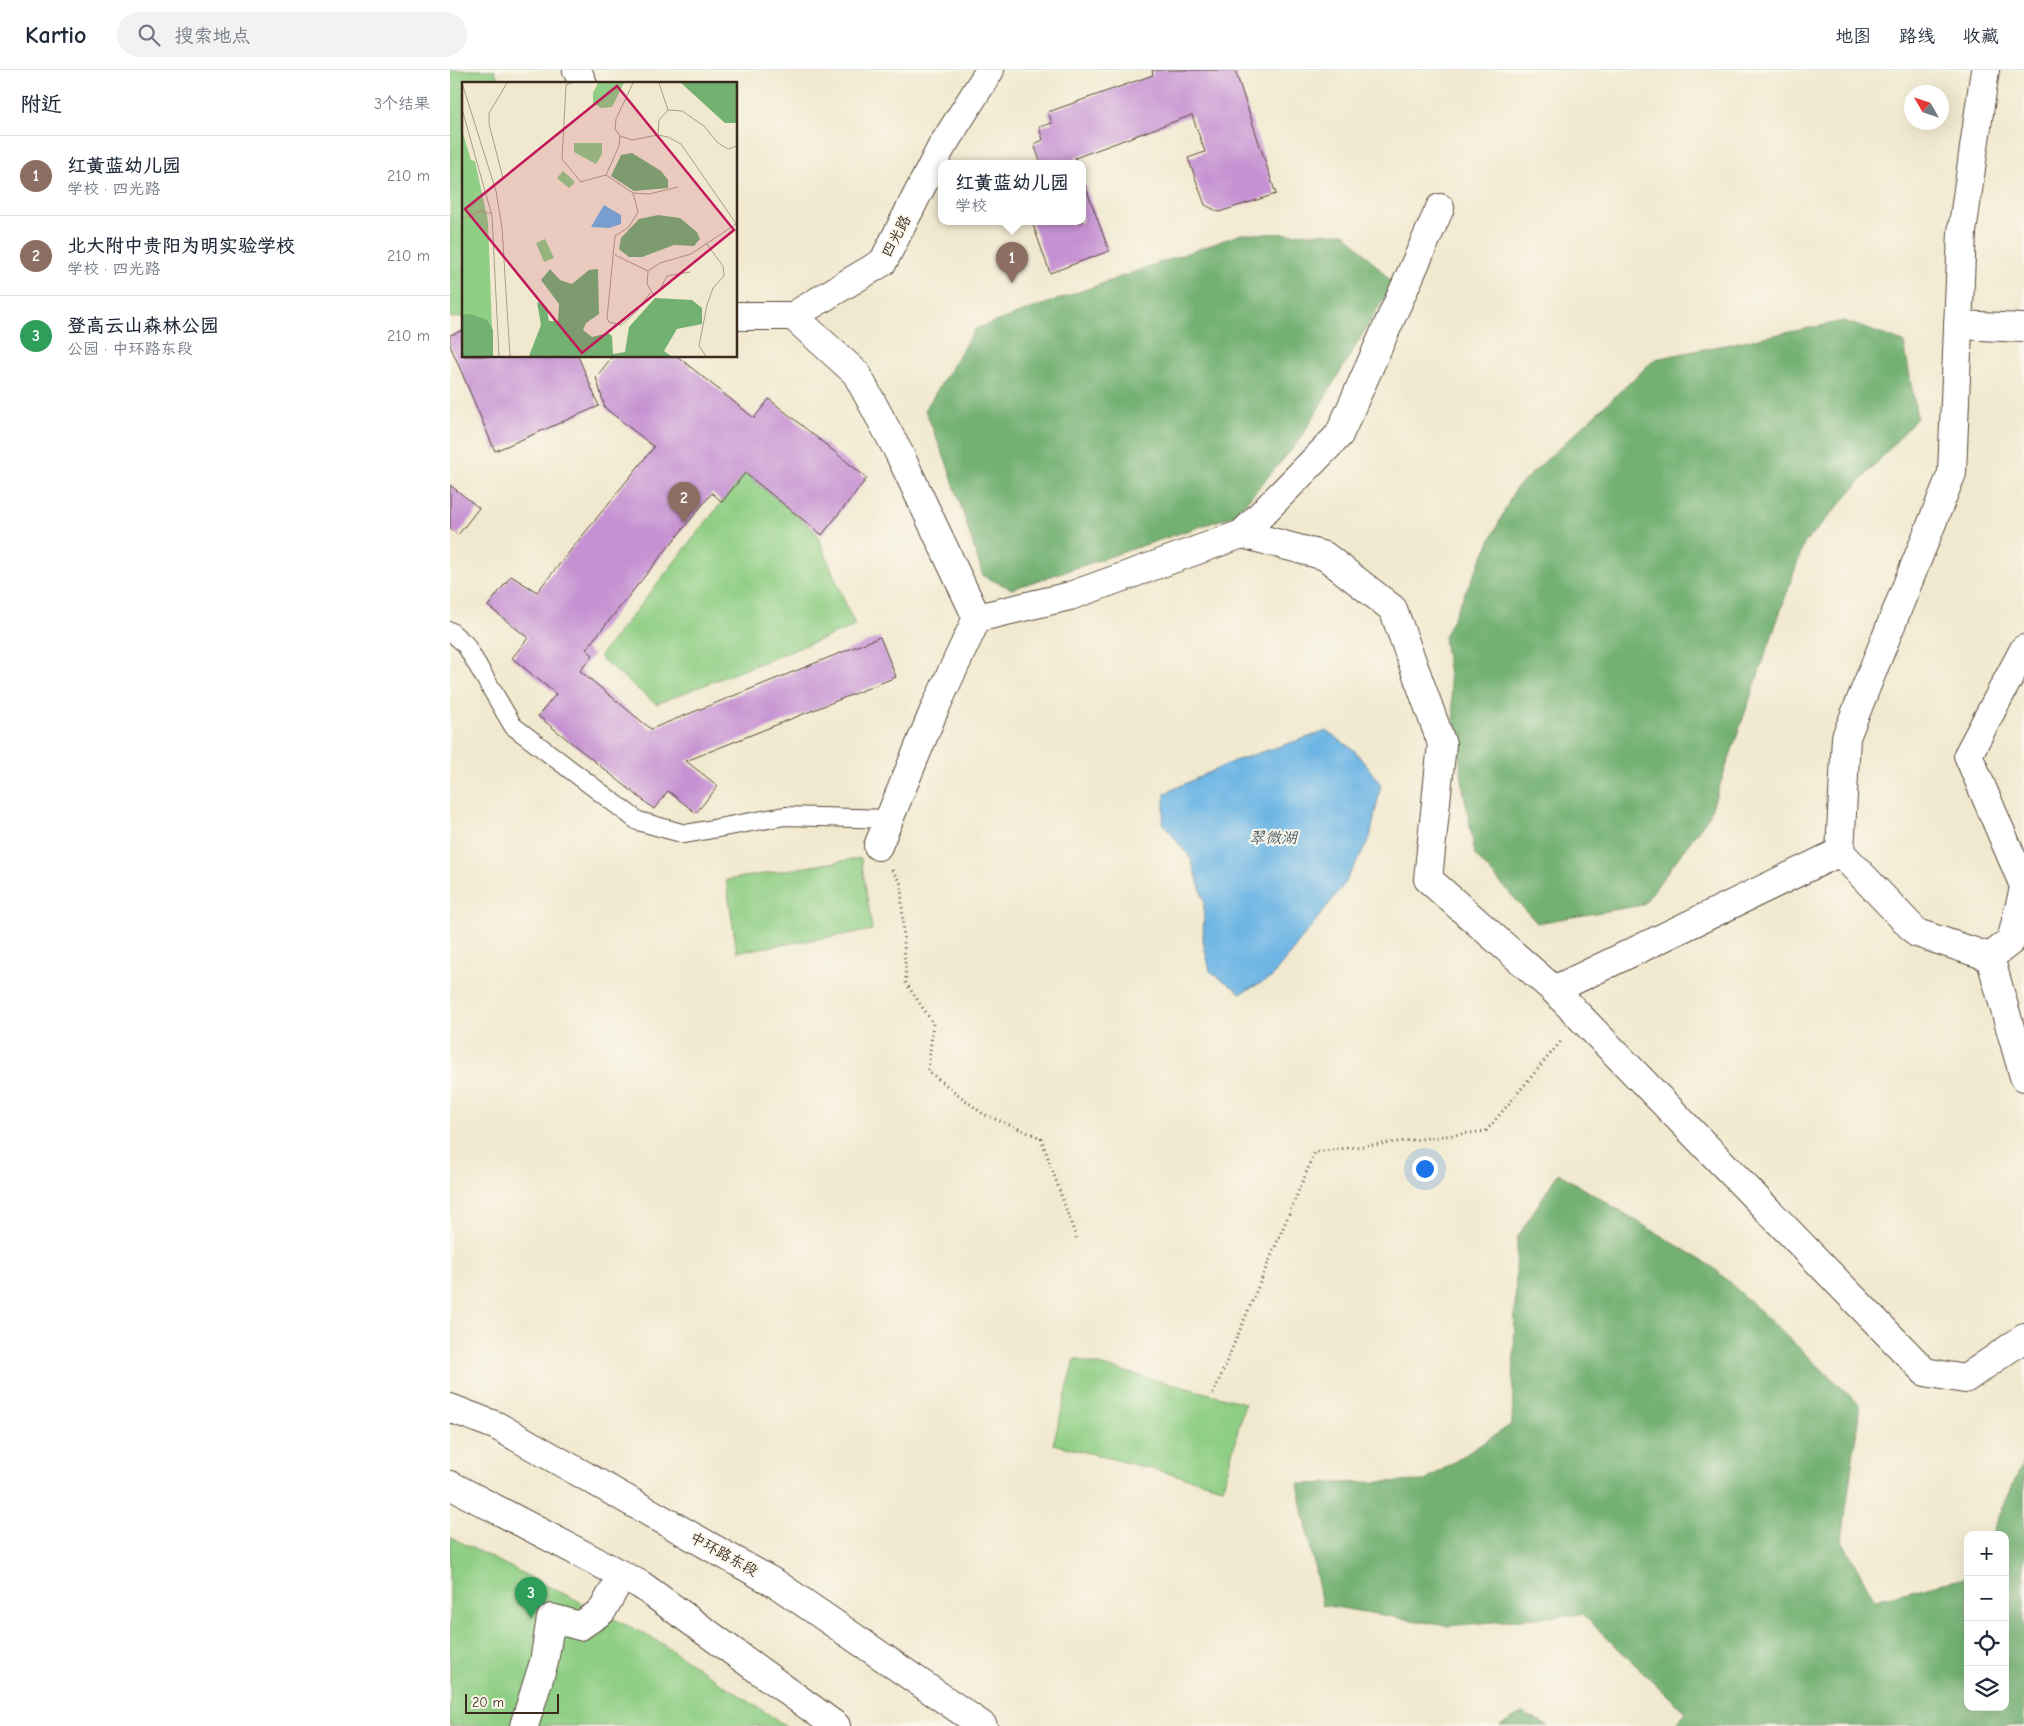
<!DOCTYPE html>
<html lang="zh">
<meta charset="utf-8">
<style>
body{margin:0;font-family:"Comic Neue","LXGW WenKai TC",sans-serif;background:#f2f2f3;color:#1f2937}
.controls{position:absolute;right:15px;bottom:15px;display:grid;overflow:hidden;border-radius:10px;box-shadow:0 5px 20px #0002}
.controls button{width:45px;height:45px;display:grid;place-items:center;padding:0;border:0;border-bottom:1px solid #e0e1e3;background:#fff;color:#1f2937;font:25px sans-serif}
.compass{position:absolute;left:1454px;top:15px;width:45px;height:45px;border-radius:50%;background:#fff;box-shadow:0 5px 20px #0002;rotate:309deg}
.scale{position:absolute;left:15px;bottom:12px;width:94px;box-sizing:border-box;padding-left:5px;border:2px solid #3b2a1e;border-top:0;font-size:14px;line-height:18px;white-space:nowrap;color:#3b2a1e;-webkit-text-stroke:4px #fbf7ec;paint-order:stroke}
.you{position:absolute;left:974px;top:1098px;width:18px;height:18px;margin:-12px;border:4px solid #fff;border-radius:50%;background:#1a73e8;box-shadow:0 0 0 8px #1a73e833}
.badge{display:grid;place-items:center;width:32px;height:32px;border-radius:50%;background:#0b8043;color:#fff;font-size:16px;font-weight:700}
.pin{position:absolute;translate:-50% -41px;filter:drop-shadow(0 1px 2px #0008)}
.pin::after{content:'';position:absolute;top:26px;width:18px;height:15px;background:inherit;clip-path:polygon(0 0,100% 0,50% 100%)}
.popup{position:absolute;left:488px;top:90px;width:148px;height:65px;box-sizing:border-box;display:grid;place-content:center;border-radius:10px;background:#fff;filter:drop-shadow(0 1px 4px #0005);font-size:16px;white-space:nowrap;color:#747a83}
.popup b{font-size:19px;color:#1f2937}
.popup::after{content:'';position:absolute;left:50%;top:100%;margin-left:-10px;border:10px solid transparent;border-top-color:#fff}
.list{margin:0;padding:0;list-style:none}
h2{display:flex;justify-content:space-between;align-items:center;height:65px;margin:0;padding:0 20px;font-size:21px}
h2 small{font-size:16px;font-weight:400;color:#747a83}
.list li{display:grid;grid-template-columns:32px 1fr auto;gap:15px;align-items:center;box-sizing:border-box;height:80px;padding:0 20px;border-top:1px solid #e0e1e3}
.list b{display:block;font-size:19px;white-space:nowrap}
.list p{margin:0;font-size:16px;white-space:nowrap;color:#747a83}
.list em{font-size:16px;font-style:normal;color:#747a83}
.icon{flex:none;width:28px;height:28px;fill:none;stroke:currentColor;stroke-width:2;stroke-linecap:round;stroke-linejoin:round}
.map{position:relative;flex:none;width:1574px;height:1656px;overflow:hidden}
header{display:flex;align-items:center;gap:30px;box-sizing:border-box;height:70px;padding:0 25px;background:#fff;border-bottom:1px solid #e0e1e3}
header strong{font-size:24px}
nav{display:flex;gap:28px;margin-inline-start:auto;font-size:18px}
.search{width:350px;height:45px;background:#f2f2f3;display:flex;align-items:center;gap:12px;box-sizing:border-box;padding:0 18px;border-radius:28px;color:#747a83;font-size:19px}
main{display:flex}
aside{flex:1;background:#fff}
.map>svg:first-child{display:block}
</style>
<header>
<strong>Kartio</strong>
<div class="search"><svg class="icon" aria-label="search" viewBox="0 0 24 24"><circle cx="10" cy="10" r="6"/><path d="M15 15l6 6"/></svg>搜索地点</div>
<nav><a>地图</a><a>路线</a><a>收藏</a></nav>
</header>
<main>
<aside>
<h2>附近<small>3个结果</small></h2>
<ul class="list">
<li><span class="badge" style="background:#8d6e63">1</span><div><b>红黄蓝幼儿园</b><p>学校 · 四光路</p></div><em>210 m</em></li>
<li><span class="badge" style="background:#8d6e63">2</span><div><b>北大附中贵阳为明实验学校</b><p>学校 · 四光路</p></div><em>210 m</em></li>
<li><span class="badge" style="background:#2e9e5b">3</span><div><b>登高云山森林公园</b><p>公园 · 中环路东段</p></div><em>210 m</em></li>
</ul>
</aside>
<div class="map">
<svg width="1574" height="1656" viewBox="0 0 1574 1656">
<rect width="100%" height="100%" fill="#fbf7ec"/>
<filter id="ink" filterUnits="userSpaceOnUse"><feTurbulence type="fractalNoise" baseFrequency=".02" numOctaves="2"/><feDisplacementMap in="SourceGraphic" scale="10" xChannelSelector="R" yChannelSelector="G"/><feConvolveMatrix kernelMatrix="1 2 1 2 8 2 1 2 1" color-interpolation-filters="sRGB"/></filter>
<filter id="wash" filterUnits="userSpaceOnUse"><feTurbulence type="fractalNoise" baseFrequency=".0096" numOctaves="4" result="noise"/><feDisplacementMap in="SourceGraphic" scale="20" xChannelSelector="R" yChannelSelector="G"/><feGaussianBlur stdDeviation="1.12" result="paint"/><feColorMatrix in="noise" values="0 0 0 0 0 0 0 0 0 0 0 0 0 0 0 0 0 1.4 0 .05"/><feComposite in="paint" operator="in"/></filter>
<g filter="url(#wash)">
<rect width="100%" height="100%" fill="#f1e9cf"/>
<g fill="#8fce84" stroke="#657c51">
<path d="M0,0H44L51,14H14V247L0,248Z"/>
<path d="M295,403L366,462L405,556L206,634L149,587Z"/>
<path d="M411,788L422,860L287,882L276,810Z"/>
<path d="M625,1289L795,1333L773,1417L603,1374Z"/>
<path d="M0,1467L206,1570L336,1656H0Z"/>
</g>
<g fill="#73b172" stroke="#576e48">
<path d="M895,163L943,213L849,371L785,445L562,519L533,506L499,399L475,340L525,259L791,164Z"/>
<path d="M1394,251L1454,272L1467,348L1354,474L1259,746L1193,835L1087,853L1025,785L1013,717L994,567L1065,419L1205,289Z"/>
<path d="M1108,1103L1264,1198L1410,1335L1392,1470L1425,1530L1518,1507V1637H1555V1465H1541L1574,1390V1656H1224L1235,1642L1132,1544L998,1556L872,1535L848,1414L975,1411L1062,1354L1067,1168Z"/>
<path d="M1073,1643L1098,1656H1050Z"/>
</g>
<path fill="#6cb5e4" stroke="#547081" d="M877,661L904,680L931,714L920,768L893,816L821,908L791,923L760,901L753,871L754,831L741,789L713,753L715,723L784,691Z"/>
<g id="blocks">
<g fill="#c691d2">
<path d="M702,0H785L826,124L769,142L755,135L738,88L755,82L742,45L625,88L628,94H591L584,74L593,70L589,57L602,53L598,42L703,5Z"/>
<path d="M632,107L659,181L600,203L582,152H632Z"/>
<path d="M14,260V286H128L149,336L45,381L0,275V265Z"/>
<path d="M163,286H227L304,348L319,329L417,408L372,465L295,403L272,432L262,423L136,579L143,585L130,601L201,659L430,567L446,607L236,691L268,716L246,743L218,721L204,739L88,646L106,624L62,588L78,568L38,536L61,506L87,522L204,377L155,338L146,307Z"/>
<path d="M0,415L29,438L8,465L0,459Z"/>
</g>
</g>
</g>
<g filter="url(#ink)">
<use href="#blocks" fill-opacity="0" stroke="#564739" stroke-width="1"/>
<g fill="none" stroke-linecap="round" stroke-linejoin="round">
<defs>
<path id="service" d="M0,561L15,574L63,656L188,751L235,764L335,746L439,749"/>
<g id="minor">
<path d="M127,0L133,14"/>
<path d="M286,246H343L433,192L491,78L540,0"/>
<path d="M343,246L406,303L449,383L527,548L485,638L428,776"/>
<path d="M1508,255L1574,258"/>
<path d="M792,464L875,486L943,539L992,674L978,809L1104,920L1475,1302L1515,1309L1574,1268"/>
<path d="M527,548L620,526L792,464L889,365L990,138"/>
<path d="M1574,579L1518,685L1574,816"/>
<path d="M1390,782L1467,863L1540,887L1561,871L1574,818"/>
<path d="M1540,887L1574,1007"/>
<path d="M1104,920L1390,782L1396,667L1502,403L1512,162L1535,0"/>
<path d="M74,1656L94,1592L101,1548L130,1556L152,1541L172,1505"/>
</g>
<g id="trunk">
<path d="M0,1338L47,1356L328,1515L533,1656"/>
<path d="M0,1415L191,1515L386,1656"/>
</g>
</defs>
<use href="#service" stroke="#564739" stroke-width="20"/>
<use href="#minor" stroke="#564739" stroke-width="30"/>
<use href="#trunk" stroke="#564739" stroke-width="30"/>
<g stroke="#564739" stroke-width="3" stroke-dasharray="1 4" stroke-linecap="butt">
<path d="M442,800L451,814L456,913L483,953L478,1001L533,1044L591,1068L627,1170"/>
<path d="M763,1324L865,1082L1036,1061L1112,970"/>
</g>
<use href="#service" stroke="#fff" stroke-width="18"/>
<use href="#minor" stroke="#fff" stroke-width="28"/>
<use href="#trunk" stroke="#fff" stroke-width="28"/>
</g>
</g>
<g text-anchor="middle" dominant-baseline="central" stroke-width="4" stroke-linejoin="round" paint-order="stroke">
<g font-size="15" fill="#3b2a1e" stroke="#fbf7ec">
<text transform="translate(446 166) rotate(-62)">四光路</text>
<text transform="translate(274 1484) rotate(29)">中环路东段</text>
</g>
<g font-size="16" font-style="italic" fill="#4c5b63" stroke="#fbf7ec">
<text x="823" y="768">翠微湖</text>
</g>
</g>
<g transform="translate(12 12)">
<rect width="275" height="275" fill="#f1e9cf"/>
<path d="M136,1H162L150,25L139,26L131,21V11ZM0,48L9,78L13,79L26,139L31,274H0ZM112,61H140V72L134,82L112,70ZM101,89L113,100L107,106L95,96ZM83,157L92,176L82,180L74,161Z" fill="#8fce84"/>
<path d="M219,1H275V41H263ZM170,71L199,89L206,98V106L172,109L149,94L159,73ZM196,133L218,136L235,150L238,157L232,164L212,163L180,175H167L157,167L159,156L177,137ZM88,187L98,198L110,202L127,188L136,187L137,232L124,241L121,248L130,255L146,251L150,254L151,272L163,270L167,245L193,216L230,218L240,226V242L215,247L202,269L209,274H67L79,243L75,220L84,224L87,239H96L97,222L79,198ZM8,232L25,238L31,248V274H0V238L1,233Z" fill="#73b172"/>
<path d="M142,123L159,133V142L147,146L129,145Z" fill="#6cb5e4"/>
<path fill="none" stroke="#a89d88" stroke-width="1" d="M0,1L34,109L40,146L48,274M110,1L104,3L100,77L119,100M171,1L154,37L153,47L158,54L170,58L196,53L206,55L219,62L275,143M197,1L206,28M0,27L30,134L37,274M196,53L197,38L206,28L220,29L242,44L256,61L266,67L275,64M144,93L171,111L187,112L216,105M41,96L27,42V31L45,1M118,100L144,93L157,64L158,54M171,111L176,130L167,145L153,154L145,236L147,240L159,243L175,229L188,211M0,112V130M0,137L21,128L22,131H30M244,161L261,184L262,194L251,206L245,223L237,264L244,274M153,173L186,189L198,181L229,172L274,142M186,189L185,202L191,212L197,209L205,194L228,190"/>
<path fill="#c2185b" fill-opacity="0.15" stroke="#c2185b" stroke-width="2.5" d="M155,4L272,148L120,271L3,127Z"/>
<rect width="275" height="275" fill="none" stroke="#3b2a1e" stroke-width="2.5"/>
</g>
</svg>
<div class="controls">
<button>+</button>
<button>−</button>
<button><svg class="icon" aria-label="locate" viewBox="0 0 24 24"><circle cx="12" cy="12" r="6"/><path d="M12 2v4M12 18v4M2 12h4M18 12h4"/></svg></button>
<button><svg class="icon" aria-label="layers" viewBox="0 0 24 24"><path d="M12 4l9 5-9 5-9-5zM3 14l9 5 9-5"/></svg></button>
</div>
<svg class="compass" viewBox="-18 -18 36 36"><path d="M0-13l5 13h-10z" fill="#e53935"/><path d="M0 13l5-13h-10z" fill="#747a83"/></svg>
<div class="scale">20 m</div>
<div class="you"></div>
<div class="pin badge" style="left:562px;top:213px;background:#8d6e63">1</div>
<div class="popup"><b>红黄蓝幼儿园</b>学校</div>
<div class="pin badge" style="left:234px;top:453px;background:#8d6e63">2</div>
<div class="pin badge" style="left:81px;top:1548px;background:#2e9e5b">3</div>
</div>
</main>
